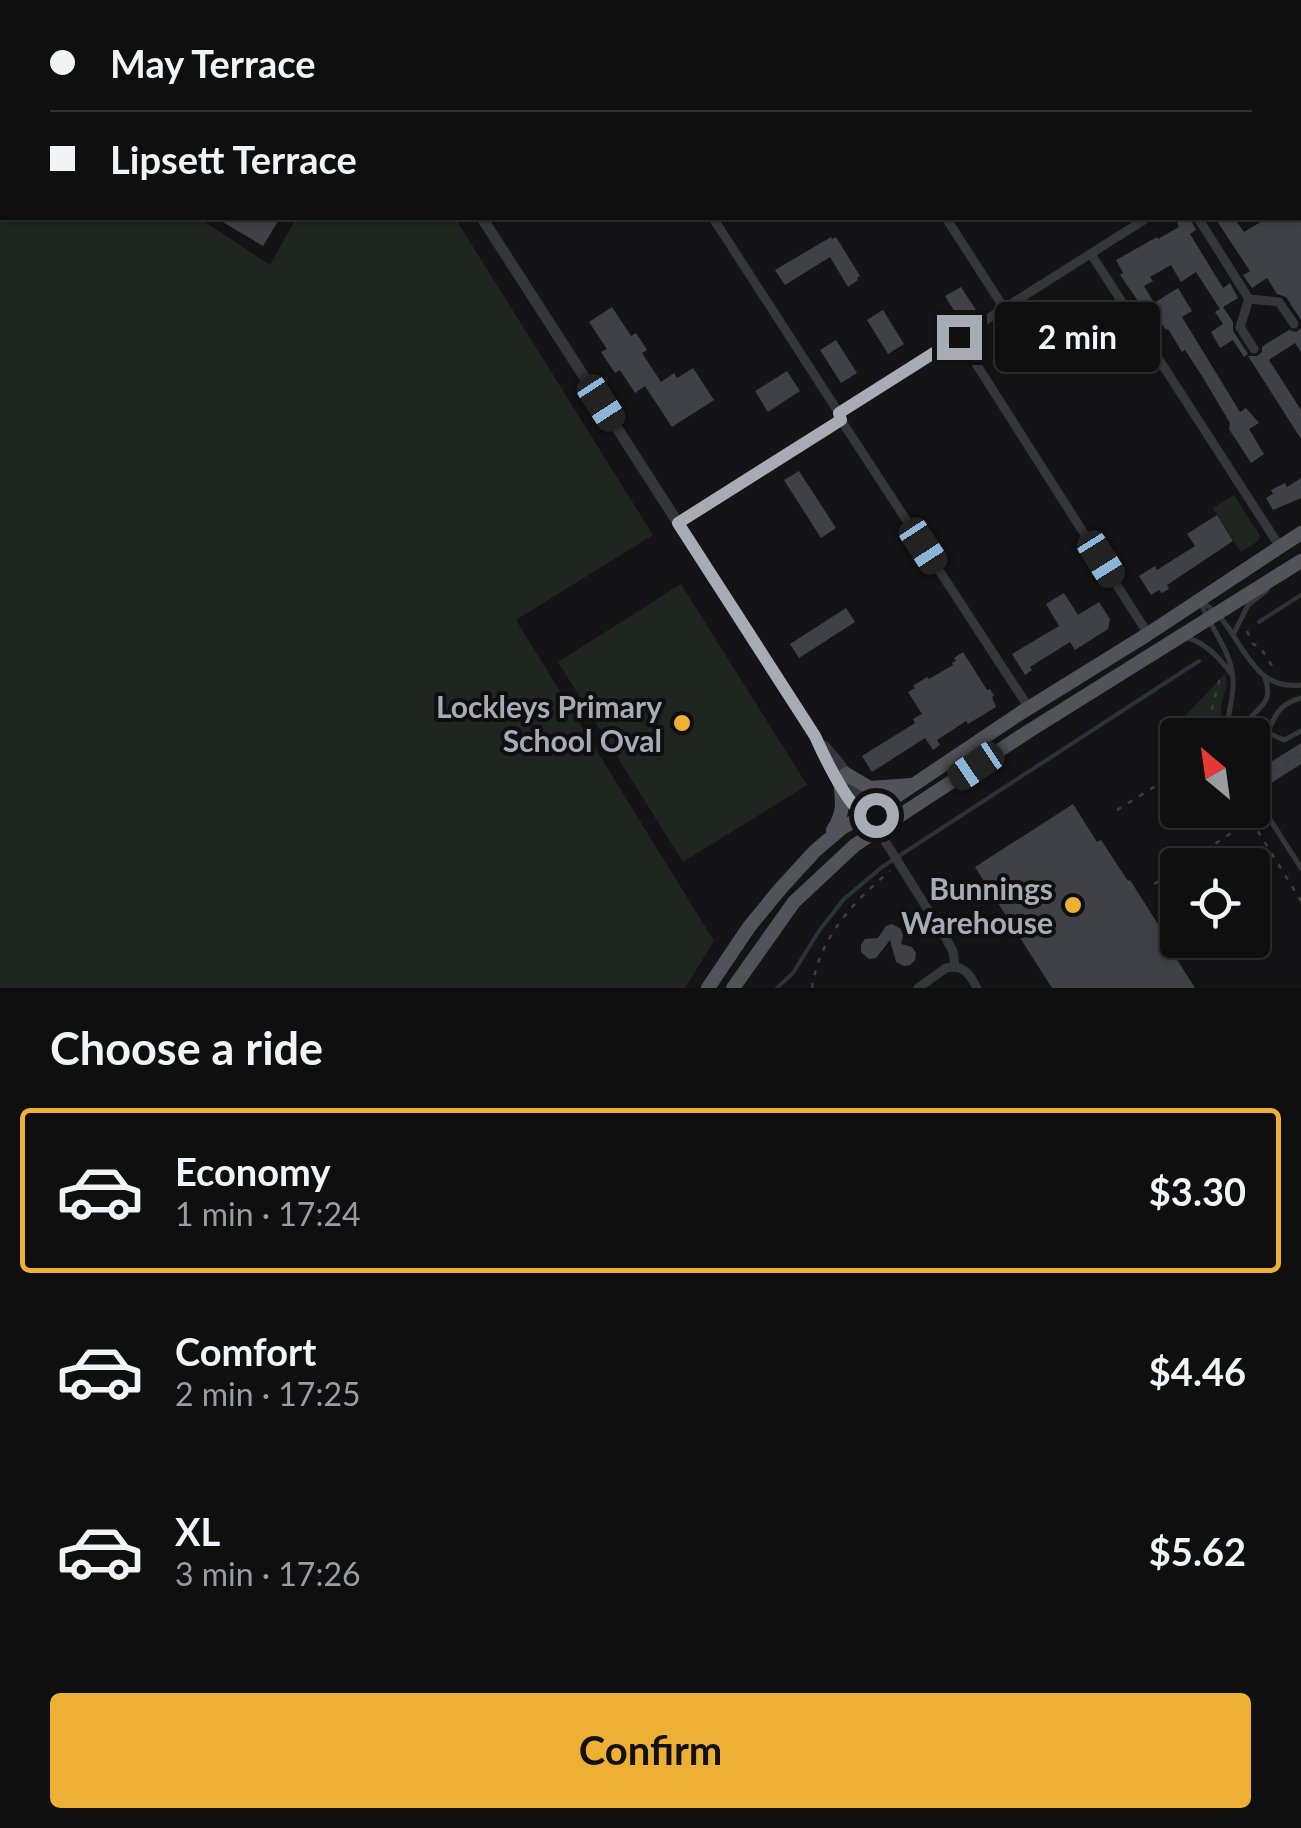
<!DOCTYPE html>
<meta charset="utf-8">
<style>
body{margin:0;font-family:Lato,sans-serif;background:#1d1d1e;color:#f1f3f6;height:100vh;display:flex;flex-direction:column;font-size:38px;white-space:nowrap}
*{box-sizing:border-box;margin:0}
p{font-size:32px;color:#9b9c9f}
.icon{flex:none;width:55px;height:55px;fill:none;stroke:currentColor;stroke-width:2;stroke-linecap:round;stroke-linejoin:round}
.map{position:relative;height:988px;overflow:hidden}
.panel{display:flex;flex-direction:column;background:#0f0f10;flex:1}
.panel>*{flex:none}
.banner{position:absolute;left:0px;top:0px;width:1302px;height:220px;box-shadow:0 2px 8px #0004,0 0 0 2px #2f2f30;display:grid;align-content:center;height:220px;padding:0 50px;background:#0f0f10}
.needle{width:65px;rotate:331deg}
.buttons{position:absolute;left:1160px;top:718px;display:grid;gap:20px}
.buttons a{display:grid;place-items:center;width:110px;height:110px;border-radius:10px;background:#0f0f10;box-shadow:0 2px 8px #0004,0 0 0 2px #2f2f30;font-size:50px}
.end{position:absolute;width:45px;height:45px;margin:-22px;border:12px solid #a6abb6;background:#111;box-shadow:0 0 0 5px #111}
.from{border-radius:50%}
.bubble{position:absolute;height:70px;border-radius:10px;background:#0f0f10;box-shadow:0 2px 8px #0004,0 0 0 2px #2f2f30;font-size:32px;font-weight:700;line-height:70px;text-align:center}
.car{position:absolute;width:30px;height:60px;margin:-30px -15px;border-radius:12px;box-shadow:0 0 8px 2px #0007;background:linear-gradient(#222 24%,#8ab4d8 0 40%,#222 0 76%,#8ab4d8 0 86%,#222 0)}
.banner b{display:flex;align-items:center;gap:35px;height:95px;font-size:38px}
.banner b+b{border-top:2px solid #2f2f30}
.banner i{width:25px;height:25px;background:#f1f3f6}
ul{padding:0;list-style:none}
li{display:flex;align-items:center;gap:30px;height:165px;margin:0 20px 15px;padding:0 30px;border:5px solid transparent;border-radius:10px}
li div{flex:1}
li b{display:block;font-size:38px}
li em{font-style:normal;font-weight:700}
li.current{border-color:#eeaf35}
li>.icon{width:90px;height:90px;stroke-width:1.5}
h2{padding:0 50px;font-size:45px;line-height:120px}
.primary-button{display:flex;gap:20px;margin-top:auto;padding:20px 50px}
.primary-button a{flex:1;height:115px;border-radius:10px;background:#eeaf35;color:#111;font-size:40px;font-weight:700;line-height:115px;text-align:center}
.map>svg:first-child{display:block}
.green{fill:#1f2620}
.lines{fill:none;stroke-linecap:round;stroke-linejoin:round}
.stream{stroke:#2b333a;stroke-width:4}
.building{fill:#404146}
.path{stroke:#3c3d42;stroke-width:2.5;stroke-dasharray:5 8;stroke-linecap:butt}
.service{stroke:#35363b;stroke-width:5}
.minor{stroke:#35363b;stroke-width:9}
.tertiary{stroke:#35363b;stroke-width:11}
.primary{stroke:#52535a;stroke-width:14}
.route{stroke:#a6abb6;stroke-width:12}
.poi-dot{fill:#eeaf35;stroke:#0f0f11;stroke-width:4}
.labels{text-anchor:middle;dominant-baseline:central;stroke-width:8;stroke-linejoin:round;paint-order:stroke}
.poi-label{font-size:30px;font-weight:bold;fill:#a6abb6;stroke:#0f0f11;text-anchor:end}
</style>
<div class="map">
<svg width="1301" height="988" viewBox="0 0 1301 988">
<rect width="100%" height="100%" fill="#141416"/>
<g class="green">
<polygon points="0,0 321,0 322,2 2,2 2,218 199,218 270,265 295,220 299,218 455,218 653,535 516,620 714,941 685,988 0,988"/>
<polygon points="1234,495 1260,536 1258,541 1241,552 1213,508"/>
<polygon points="681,584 807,785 683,862 558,662"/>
<polygon points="1225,674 1227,684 1221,707 1223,735 1195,735 1184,717"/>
</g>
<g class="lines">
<g class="stream">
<polyline points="1259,622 1301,595"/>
<polyline points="777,988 793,973 819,931 844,899 882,867 1199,661"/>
</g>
</g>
<g class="building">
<polygon points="216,218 280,218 263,246"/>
<polygon points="1186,218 1190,218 1196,230 1190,234 1223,288 1230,283 1238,298 1223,307 1233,322 1233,331 1248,354 1244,357 1233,340 1220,348 1216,341 1211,332 1223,324 1215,312 1220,309 1196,272 1181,282 1171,265 1150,277 1153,281 1144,286 1153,301 1143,308 1120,275 1123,273 1116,260 1157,237 1158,239 1179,227 1177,223"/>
<polygon points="1215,218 1234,218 1244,232 1267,218 1301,218 1301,320 1286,297 1277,294 1267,278 1252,288 1243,275 1250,271"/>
<polygon points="831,237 832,239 836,237 860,276 857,278 858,280 848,287 830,257 785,285 775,270"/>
<polygon points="961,287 976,310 960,320 945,296"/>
<polygon points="1178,288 1192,311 1182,317 1240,412 1246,408 1259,423 1249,429 1264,454 1251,463 1229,429 1230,423 1202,376 1185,350 1182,352 1168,329 1166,330 1149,306"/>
<polygon points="612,307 631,336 636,333 647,350 642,353 661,382 674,373 677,378 693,368 714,400 672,427 645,386 635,393 620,370 615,373 601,352 607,349 589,322"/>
<polygon points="883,310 904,344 888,354 867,320"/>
<polygon points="1301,328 1301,352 1295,343 1269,360 1301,410 1301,439 1248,356 1257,356 1262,352 1262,347 1269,342 1289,330 1296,332"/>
<polygon points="836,340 857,373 841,383 820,350"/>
<polygon points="787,371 800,391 768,412 755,391"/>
<polygon points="799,471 836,528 821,538 784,480"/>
<polygon points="1301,478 1301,498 1273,510 1266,498 1273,494 1271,490 1285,483 1287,487"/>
<polygon points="1217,515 1233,541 1167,585 1169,589 1162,593 1159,590 1151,595 1139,576 1155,566 1157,570 1195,546 1187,534"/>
<polygon points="1064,593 1078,615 1099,602 1110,619 1108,629 1075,650 1070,642 1030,667 1032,670 1025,675 1012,654 1059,626 1046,604"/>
<polygon points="846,608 855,622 799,658 790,644"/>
<polygon points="963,652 987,690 990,689 994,696 992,697 996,707 968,724 966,721 937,740 940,745 933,750 925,738 872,772 862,756 915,723 913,719 922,714 908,692 915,688 913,686 927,677 929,679 953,665 952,663 956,661 954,658"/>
<polygon points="1301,743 1301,764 1268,785 1258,770"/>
<polygon points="1073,804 1097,842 1101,840 1128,881 1130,880 1163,932 1167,929 1183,954 1176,958 1195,988 1052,988 975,867"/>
<polygon points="892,924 901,929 903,936 901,944 912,947 916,953 915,960 910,965 904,966 896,962 890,940 876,958 869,959 861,952 861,945 865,939 878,938 886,926"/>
</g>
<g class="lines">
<g class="path">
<polyline points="1247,631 1253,644 1260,647 1276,672"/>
<polyline points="1205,735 1221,674"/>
<polyline points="1252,785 1301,754"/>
<polyline points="1117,810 1178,772"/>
<polyline points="1251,820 1301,901"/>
<polyline points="1183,865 1251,820 1245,810"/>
<polyline points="1154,884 1178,869"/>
<path d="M 812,988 C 819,938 853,902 890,871"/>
</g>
<g class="service">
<polyline points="813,2 817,0"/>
<path d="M 1202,602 C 1209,607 1215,611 1221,618 C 1244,646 1256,691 1301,685"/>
<path d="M 1201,603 C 1210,628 1231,650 1233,678 C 1235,696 1226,716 1227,735"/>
<polyline points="1233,635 1248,605 1267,590"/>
<path d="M 1188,638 C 1207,644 1221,659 1232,675"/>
<polyline points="1268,733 1284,740 1301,731"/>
<path d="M 1240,735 C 1247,709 1277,709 1265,678"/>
<path d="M 1252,746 C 1280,731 1264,709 1301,698"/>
<polyline points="1252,797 1262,807 1301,868"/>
</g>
<g class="minor">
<polyline points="574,0 576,2"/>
<polyline points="806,0 808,2"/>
<polyline points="1037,0 1039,2"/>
<polyline points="1242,0 1244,2"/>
<polyline points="1300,92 1301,93"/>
<polyline points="1300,119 1301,119"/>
<polyline points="713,218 839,413 841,420 1029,708"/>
<polyline points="946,218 1004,308"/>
<polyline points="1198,218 1249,299 1240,327 1254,349"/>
<polyline points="1091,254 1280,547"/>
<polyline points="1249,299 1279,302 1294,324"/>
<polyline points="959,337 1148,634"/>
<polyline points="839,413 1147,218"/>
<polyline points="678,523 841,420"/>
<polyline points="878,830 945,937 953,951 955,967"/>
<path d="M 955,967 C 968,969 971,978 977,988"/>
<polyline points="918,988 946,968 955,967"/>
</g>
<g class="tertiary">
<polyline points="342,0 343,2"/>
<path d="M 482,218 L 815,736 C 826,760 843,799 864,814"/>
<path d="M 824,746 C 839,763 863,790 864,814"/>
</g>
<g class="primary">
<polyline points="846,774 870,788 911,785"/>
<path d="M 833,830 C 844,814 843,801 840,782"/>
<polyline points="708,988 749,927 781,888 815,851 842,828 891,800 1019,714 1148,634 1301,533"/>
<polyline points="733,988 794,902 855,845 1029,731 1301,561"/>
</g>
</g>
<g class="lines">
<path class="route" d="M 876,815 C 869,815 867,816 861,812 C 846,802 823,754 815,736 L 678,523 L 841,420 L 839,413 L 959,337"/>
</g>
<g class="poi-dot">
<circle cx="682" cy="723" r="10"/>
<circle cx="1073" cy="905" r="10"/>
</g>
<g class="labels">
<g class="poi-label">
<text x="662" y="706">Lockleys Primary<tspan x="662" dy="34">School Oval</tspan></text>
<text x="1053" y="888">Bunnings<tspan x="1053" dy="34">Warehouse</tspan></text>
</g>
</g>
</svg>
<div class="buttons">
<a><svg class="needle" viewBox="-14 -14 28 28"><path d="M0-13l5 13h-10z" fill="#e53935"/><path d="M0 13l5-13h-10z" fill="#9b9c9f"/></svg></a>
<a><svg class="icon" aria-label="locate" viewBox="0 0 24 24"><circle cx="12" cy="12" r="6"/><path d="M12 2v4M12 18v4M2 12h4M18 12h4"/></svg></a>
</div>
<i class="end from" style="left:876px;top:815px"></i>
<i class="end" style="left:959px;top:337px"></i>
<div class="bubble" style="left:995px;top:302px;width:165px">2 min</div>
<i class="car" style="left:601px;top:403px;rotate:147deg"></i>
<i class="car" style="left:923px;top:546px;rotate:147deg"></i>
<i class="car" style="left:1101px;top:559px;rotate:148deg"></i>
<i class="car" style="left:976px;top:766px;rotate:236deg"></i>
<div class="banner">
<b><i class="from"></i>May Terrace</b>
<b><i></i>Lipsett Terrace</b>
</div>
</div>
<section class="panel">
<h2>Choose a ride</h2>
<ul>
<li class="current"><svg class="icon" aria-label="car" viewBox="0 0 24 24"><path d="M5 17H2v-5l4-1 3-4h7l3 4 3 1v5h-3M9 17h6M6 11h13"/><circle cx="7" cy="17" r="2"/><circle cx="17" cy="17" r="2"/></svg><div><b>Economy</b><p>1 min · 17:24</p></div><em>$3.30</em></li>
<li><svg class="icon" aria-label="car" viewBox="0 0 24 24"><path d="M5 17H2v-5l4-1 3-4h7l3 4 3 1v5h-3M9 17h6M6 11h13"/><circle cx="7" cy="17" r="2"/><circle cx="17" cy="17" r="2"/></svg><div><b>Comfort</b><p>2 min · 17:25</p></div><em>$4.46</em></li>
<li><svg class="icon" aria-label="car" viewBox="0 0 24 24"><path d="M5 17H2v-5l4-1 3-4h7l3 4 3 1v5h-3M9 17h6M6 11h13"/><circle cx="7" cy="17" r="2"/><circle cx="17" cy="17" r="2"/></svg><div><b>XL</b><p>3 min · 17:26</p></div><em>$5.62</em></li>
</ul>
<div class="primary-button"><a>Confirm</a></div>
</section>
